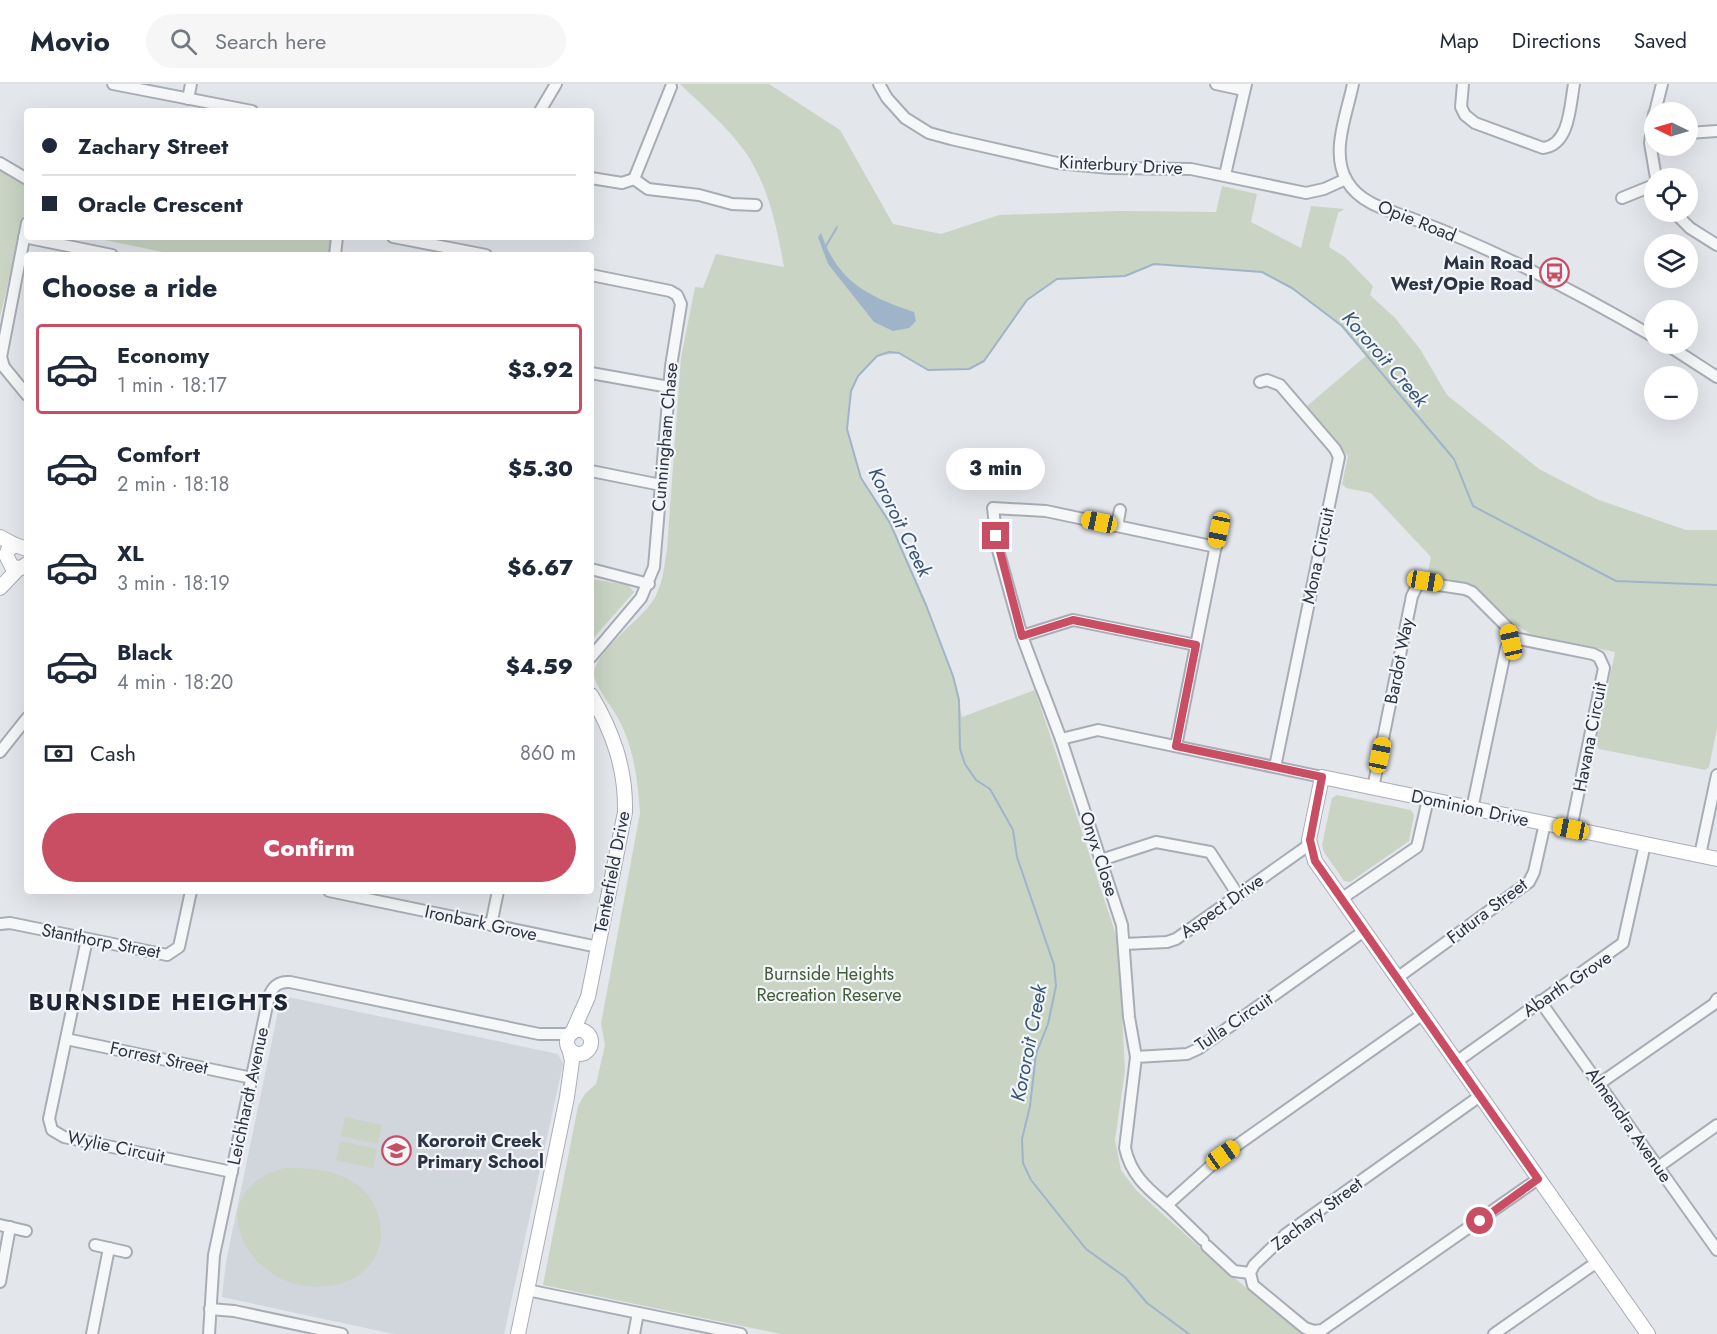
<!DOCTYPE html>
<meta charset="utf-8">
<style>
body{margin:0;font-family:Jost,sans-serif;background:#f6f6f7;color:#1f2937;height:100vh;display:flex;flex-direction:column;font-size:22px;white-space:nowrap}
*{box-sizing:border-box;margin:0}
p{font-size:20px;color:#747a83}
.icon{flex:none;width:33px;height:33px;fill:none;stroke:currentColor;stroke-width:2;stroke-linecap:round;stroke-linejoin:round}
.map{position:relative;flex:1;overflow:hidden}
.panel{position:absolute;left:24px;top:168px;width:570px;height:642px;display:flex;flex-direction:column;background:#fff;border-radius:6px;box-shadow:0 6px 24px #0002}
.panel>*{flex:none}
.top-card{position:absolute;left:24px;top:24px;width:570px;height:132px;border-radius:6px;box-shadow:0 6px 24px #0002;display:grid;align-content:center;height:132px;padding:0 18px;background:#fff}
.needle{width:39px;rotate:275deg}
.controls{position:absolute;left:1644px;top:18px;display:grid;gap:12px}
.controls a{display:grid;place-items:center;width:54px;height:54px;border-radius:50%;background:#fff;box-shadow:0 6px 24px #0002;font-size:30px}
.end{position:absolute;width:27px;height:27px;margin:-14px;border:8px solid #c94e63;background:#fff;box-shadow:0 0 0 3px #fff}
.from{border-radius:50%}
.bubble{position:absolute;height:42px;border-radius:21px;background:#fff;box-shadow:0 6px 24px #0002;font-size:20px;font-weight:800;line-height:42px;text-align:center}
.car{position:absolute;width:18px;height:36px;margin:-18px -9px;border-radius:8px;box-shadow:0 0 4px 2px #0007;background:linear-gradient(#f5c518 24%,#345 0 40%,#f5c518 0 76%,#345 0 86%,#f5c518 0)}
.top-card b{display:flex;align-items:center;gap:21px;height:57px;font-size:22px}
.top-card b+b{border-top:2px solid #e0e1e3}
.top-card i{width:15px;height:15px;background:#1f2937}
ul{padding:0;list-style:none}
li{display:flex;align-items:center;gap:18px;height:90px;margin:0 12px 9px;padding:0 6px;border:3px solid transparent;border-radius:6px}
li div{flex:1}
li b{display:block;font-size:22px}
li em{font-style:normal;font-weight:800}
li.current{border-color:#c94e63}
li>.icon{width:54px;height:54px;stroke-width:1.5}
h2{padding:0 18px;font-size:27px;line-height:72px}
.pay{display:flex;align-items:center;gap:15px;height:66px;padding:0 18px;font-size:22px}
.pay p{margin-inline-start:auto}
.primary-button{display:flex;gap:12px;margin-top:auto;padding:12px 18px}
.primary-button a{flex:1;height:69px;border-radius:36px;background:#c94e63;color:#fff;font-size:24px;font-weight:800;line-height:69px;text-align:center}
header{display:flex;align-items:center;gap:36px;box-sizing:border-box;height:84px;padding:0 30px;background:#fff;border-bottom:2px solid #e0e1e3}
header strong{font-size:28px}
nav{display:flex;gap:33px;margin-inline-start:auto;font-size:21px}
.search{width:420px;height:54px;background:#f6f6f7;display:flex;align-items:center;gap:15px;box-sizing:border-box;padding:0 21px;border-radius:33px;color:#747a83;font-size:22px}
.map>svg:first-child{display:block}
.built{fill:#d1d5dc}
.green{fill:#c9d4c4}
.water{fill:#a0b4c9}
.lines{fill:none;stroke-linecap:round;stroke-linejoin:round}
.stream{stroke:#a0b4c9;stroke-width:2}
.street-casing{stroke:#a8adb5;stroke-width:14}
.secondary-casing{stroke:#a8adb5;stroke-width:16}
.street{stroke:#f6f7f9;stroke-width:10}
.secondary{stroke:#fff;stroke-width:14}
.route{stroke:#c94e63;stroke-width:8}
.labels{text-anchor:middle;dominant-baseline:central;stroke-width:4.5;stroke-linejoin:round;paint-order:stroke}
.street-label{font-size:18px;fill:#2b3442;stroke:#f3f5f8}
.poi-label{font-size:18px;font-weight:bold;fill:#2b3442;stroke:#f3f5f8;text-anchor:end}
.park-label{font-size:18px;fill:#415d39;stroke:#f3f5f8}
.water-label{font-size:20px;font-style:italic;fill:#375475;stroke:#f3f5f8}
.district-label{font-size:24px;font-weight:bold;letter-spacing:1.5px;fill:#1d2533;stroke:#f3f5f8}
</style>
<header>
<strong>Movio</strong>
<div class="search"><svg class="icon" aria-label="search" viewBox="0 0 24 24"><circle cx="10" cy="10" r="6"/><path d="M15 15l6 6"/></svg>Search here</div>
<nav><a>Map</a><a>Directions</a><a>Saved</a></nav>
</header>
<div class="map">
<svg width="1717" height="1250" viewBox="0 0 1717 1250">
<rect width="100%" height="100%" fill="#e3e6eb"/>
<polygon class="built" points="288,913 558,970 563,980 504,1250 394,1250 222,1213 226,1178 280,918"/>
<g class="green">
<path d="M 680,0 L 769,0 L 840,46 L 893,140 L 941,150 L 999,131 L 1119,127 L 1216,128 L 1222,102 L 1257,110 L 1251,138 L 1301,164 L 1311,122 L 1345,125 L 1338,129 L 1329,163 L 1345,173 L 1373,202 L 1370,211 L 1395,234 L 1420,265 L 1447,311 L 1539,385 L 1599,416 L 1686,446 L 1717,446 L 1717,645 L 1709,683 L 1705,686 L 1599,665 L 1596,660 L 1615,568 L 1531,550 L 1515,540 L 1471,500 L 1431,492 L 1428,488 L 1431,473 L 1371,409 L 1346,404 L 1342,400 L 1348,372 L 1307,322 L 1367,271 L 1342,242 L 1302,211 L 1262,188 L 1154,180 L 1125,192 L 1057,195 L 1027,216 L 984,277 L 969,285 L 928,286 L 899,269 L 877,272 L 858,292 L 851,307 L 847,345 L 861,394 L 890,439 L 926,521 L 953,592 L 962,633 L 1035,606 L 1118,857 L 1125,986 L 1115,1056 L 1121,1086 L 1137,1107 L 1225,1186 L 1302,1250 L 781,1250 L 543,1201 L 578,1022 L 585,1010 L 596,1000 L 605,961 L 601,940 L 640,729 C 638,697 634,665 619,636 C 614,625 592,599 594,588 C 599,564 638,538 652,518 C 663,503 664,482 667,465 L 681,274 L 695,203 L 703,204 L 716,170 L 784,183 C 777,143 768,100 744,66 C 726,42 702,21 680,0 Z"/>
<path d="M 0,84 C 19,95 27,94 27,118 L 0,233 Z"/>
<polygon points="90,153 331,153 331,171 177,171"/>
<polygon points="591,495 628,501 634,508 591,557"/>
<polygon points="1337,711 1411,726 1414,731 1409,757 1350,798 1344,797 1324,768 1322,761 1332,714"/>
<polygon points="345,1033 382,1041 378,1060 341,1052"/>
<polygon points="340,1057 377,1065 373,1084 336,1076"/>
<path d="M 285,1084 C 306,1084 329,1085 348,1095 C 393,1119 393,1184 342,1199 C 255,1225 189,1108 285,1084 Z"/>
</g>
<path class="water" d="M 821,149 C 838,198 867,212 914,228 L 916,237 L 909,244 L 893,247 L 874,238 L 828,180 L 818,153 Z"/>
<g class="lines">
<g class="stream">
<polyline points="826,162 837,143"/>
<polyline points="1189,1250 1147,1219 1125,1193 1086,1165 1031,1096 1023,1079 1022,1055 1030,1022 1036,970 1048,940 1056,902 1054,881 1017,773 1013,746 990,705 976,696 965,680 960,665 959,616 953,592 926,521 890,439 861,394 847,345 851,307 858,292 877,272 889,268 899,269 928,286 969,285 984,277 1027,216 1057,195 1125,192 1154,180 1262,188 1292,204 1342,242 1454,375 1473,422 1616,497 1717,501"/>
</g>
<defs>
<g id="street">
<polyline points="113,0 252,27"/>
<polyline points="879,0 887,14 905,34 929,49 951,55 1057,79 1110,84 1191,85 1306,109 1324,105 1346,95"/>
<polyline points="1216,0 1244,6"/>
<path d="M 1353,0 C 1347,30 1330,69 1347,97 C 1360,120 1390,127 1413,135 C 1497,166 1577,208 1654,253"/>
<path d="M 1463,0 L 1461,23 L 1465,31 L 1475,39 L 1543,64 C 1570,61 1570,21 1574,0"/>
<polyline points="188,15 191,0"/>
<polyline points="540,27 556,0"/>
<polyline points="1655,28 1662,0"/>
<polyline points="1654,30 1650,59 1656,94"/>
<polyline points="1688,49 1717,47"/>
<polyline points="0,79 27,95"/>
<polyline points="1225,91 1246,0"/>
<polyline points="591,94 622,99 634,95"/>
<polyline points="634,95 648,105 699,111 732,120 756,121"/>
<polyline points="634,95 671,3"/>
<polyline points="1622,114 1654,101"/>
<polyline points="1674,128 1690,144 1717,161"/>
<polyline points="27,139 1,273 4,283 27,311"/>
<polyline points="24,153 112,171"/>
<polyline points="393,153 486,171"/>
<polyline points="335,171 337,153"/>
<polyline points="591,191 670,207 677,211 681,220 671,282 654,483 641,514 591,573"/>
<polyline points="1666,260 1717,293"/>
<polyline points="591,289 669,303"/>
<polyline points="1260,298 1267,296 1280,301 1335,365 1339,373 1275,683"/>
<polyline points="591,387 661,401"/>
<polyline points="1117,442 1120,426"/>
<polyline points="591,485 649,500"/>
<polyline points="1022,552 1041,603"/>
<polyline points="1196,561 1073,536 1022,552 998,466 993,424 1046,427 1216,463"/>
<polyline points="1042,605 1061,655 1122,841 1129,933 1136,973"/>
<polyline points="1061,655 1098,646 1322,693"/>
<polyline points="1176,662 1219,446"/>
<polyline points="0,668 27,634"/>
<polyline points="1373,704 1412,512 1419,498 1465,505 1472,508 1508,544 1511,558"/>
<polyline points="1472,725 1506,564 1511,558 1519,555 1593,570 1599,573 1604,584 1571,745"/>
<polyline points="1700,771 1717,691"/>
<polyline points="1101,776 1156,758 1210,768 1238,811"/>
<polyline points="329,807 598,863"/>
<polyline points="1341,815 1417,763 1428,715"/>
<polyline points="0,840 10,839 167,871 179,863 191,807"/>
<polyline points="491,841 498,807"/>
<path d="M 1364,847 L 1198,965 L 1187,970 L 1136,973 L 1125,1064 C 1131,1091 1147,1104 1167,1121 L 1223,1071 L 1423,930"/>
<polyline points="87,855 49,1035 52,1046 64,1053 232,1088"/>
<polyline points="1124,860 1167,858 1176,855 1306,763 1309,756"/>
<polyline points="1397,894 1529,798 1534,788 1545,739"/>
<polyline points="1540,917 1717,1166"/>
<polyline points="66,955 252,994"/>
<polyline points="1456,978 1623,859 1645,760"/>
<polyline points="1599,1000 1714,920 1717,915"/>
<polyline points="1480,1012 1286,1150 1254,1181 1250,1189 1253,1201 1305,1244 1314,1247 1322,1246 1538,1095"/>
<polyline points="1658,1083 1717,1041"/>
<polyline points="1167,1121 1203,1156"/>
<polyline points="0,1141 26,1147"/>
<polyline points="95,1161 126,1168"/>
<polyline points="1207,1162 1234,1187 1250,1189"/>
<polyline points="0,1198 10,1143"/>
<polyline points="527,1206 741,1250"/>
<polyline points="210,1225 234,1227 342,1250"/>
<polyline points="92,1250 109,1164"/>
<path d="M 209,1250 L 214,1171 L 269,912 C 273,902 279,897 290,898 L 539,950 L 571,950"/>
<polyline points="634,1250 638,1229"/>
<polyline points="1494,1250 1597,1178"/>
</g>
<g id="secondary">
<polyline points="0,453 15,461"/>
<polyline points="27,465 15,461 8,466 6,471 12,483 21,484 27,480"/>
<polyline points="0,504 19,484"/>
<circle cx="579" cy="958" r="12"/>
<path d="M 572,949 L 588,913 L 625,728 C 626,685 613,648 591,611"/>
<polyline points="518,1250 567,1013 572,977 569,964"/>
<polyline points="1648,1250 1315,777 1309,756 1322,693 1717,775"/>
</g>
</defs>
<use href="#street" class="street-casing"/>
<use href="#secondary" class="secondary-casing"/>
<use href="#street" class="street"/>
<use href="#secondary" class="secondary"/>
</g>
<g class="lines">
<polyline class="route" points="996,452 1022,552 1073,536 1196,561 1176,662 1322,693 1310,756 1315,777 1538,1095 1480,1137"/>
</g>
<defs>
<symbol id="bus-ring" viewBox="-11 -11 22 22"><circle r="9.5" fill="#f3f5f8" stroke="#c94e63" stroke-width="1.5"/><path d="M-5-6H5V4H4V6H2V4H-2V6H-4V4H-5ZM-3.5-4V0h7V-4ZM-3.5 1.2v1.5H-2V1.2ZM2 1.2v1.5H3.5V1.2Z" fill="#c94e63"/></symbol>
<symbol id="school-ring" viewBox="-11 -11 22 22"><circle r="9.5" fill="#f3f5f8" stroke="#c94e63" stroke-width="1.5"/><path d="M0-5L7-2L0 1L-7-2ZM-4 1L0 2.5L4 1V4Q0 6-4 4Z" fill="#c94e63"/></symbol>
</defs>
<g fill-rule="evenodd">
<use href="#bus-ring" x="1538" y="172" width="33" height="33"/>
<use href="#school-ring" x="380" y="1050" width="33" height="33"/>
</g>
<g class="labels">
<g class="street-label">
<text transform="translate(1121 81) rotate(3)">Kinterbury Drive</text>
<text transform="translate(1417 137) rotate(22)">Opie Road</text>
<text transform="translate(665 353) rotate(-85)">Cunningham Chase</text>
<text transform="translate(1318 472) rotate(-78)">Mona Circuit</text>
<text transform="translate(1399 577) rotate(-79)">Bardot Way</text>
<text transform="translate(1590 653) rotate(-79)">Havana Circuit</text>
<text transform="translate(1470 724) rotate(12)">Dominion Drive</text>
<text transform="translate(1099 770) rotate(72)">Onyx Close</text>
<text transform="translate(612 788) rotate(-79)">Tenterfield Drive</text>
<text transform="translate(1222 822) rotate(-35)">Aspect Drive</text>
<text transform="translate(1487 827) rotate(-37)">Futura Street</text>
<text transform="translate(481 839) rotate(12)">Ironbark Grove</text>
<text transform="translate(101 857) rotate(11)">Stanthorp Street</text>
<text transform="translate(1567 900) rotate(-34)">Abarth Grove</text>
<text transform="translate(1234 938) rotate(-34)">Tulla Circuit</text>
<text transform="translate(159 974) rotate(12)">Forrest Street</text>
<text transform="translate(248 1012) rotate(-78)">Leichhardt Avenue</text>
<text transform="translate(1629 1041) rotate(55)">Almendra Avenue</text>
<text transform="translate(116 1063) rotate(12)">Wylie Circuit</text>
<text transform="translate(1317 1130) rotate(-37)">Zachary Street</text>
</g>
<g class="poi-label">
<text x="1533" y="179">Main Road<tspan x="1533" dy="21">West/Opie Road</tspan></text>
<text x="417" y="1057" text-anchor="start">Kororoit Creek<tspan x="417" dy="21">Primary School</tspan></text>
</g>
<g class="park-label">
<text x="829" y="890">Burnside Heights<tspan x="829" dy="21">Recreation Reserve</tspan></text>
</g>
<g class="water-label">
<text transform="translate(1385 275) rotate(49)">Kororoit Creek</text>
<text transform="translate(900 438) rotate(64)">Kororoit Creek</text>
<text transform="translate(1029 959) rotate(-79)">Kororoit Creek</text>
</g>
<g class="district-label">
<text x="159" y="917">BURNSIDE HEIGHTS</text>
</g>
</g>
</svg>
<div class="controls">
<a><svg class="needle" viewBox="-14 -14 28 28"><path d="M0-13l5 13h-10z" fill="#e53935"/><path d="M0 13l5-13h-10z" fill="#747a83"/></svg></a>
<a><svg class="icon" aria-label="locate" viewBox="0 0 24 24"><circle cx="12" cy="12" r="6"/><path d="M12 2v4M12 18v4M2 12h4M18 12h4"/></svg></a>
<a><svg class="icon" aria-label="layers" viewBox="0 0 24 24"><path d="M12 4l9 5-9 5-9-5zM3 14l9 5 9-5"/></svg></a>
<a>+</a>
<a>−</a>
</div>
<i class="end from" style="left:1480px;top:1137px"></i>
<i class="end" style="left:996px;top:452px"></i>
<div class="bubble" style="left:946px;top:364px;width:99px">3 min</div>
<i class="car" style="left:1099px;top:438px;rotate:282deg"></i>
<i class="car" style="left:1219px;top:446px;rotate:192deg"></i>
<i class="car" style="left:1425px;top:497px;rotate:100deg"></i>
<i class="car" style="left:1511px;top:558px;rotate:347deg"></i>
<i class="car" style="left:1380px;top:671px;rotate:12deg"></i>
<i class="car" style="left:1571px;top:745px;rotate:281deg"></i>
<i class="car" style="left:1223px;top:1071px;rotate:55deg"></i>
<div class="top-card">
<b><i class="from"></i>Zachary Street</b>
<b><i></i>Oracle Crescent</b>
</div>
<section class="panel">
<h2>Choose a ride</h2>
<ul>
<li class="current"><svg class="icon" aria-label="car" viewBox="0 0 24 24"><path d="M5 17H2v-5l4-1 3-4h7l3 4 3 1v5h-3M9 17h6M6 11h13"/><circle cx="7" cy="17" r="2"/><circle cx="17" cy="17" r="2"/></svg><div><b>Economy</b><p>1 min · 18:17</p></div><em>$3.92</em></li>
<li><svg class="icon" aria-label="car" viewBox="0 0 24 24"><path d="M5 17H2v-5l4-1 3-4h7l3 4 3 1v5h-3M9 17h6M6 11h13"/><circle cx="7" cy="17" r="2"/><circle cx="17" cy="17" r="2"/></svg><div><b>Comfort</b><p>2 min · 18:18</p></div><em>$5.30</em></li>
<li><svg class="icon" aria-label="car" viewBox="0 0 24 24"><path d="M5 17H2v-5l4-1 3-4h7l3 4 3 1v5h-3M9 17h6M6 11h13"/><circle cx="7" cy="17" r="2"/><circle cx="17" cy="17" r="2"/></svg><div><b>XL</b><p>3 min · 18:19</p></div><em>$6.67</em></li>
<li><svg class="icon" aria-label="car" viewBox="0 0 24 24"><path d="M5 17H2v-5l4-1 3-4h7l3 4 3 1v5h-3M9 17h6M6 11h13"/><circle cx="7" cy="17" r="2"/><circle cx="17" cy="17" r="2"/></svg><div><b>Black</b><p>4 min · 18:20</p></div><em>$4.59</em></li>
</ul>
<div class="pay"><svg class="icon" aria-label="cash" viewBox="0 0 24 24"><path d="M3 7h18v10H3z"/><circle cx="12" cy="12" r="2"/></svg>Cash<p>860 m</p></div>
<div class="primary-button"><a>Confirm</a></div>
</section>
</div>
